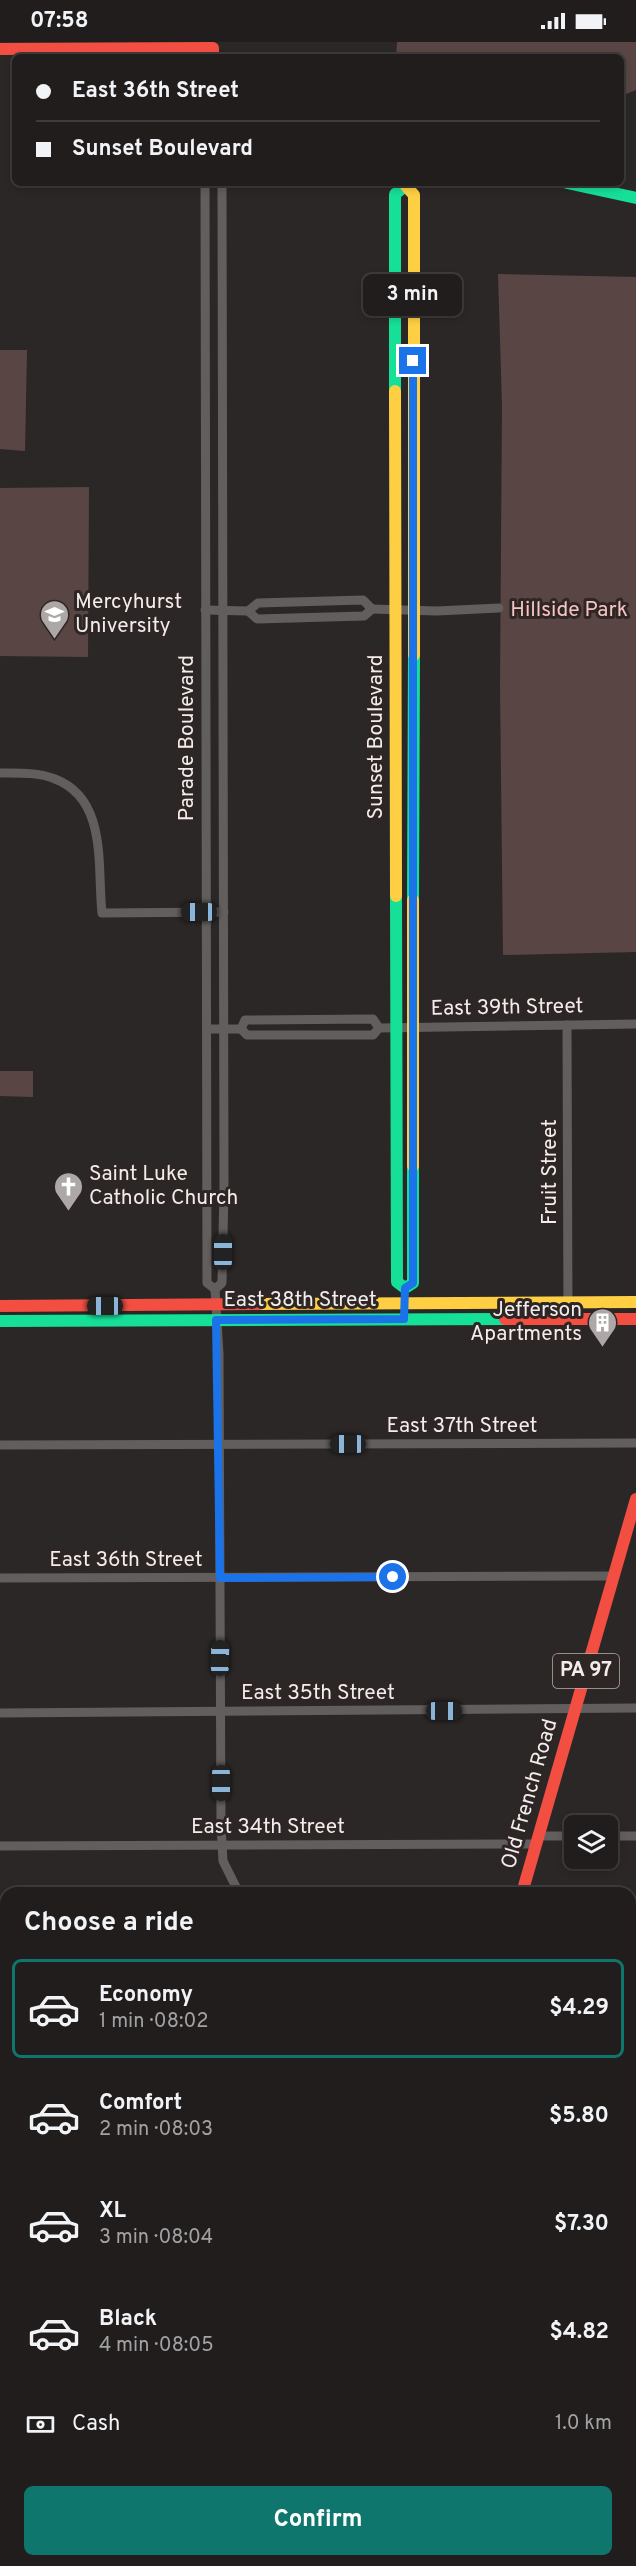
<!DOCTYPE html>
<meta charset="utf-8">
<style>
body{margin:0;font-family:Overpass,sans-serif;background:#292626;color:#f1f3f6;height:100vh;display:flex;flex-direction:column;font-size:22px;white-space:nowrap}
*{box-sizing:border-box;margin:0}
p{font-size:20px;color:#a2a2a4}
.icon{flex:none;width:33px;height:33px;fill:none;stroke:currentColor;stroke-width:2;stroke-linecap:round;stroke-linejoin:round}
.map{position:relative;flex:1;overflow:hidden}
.side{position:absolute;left:0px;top:1845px;width:636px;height:680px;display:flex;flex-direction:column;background:#211d1d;border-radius:18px 18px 0 0;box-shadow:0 3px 9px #0003,0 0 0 2px #3e3b3b}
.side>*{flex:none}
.hud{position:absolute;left:12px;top:12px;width:612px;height:132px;border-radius:9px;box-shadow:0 3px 9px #0003,0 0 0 2px #3e3b3b;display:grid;align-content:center;height:132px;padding:0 24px;background:#211d1d}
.fabs{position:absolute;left:564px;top:1773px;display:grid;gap:12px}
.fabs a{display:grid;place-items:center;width:54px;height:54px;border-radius:9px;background:#211d1d;box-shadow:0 3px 9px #0003,0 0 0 2px #3e3b3b;font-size:30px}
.end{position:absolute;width:27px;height:27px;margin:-14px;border:8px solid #1a73e8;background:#fff;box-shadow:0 0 0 3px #fff}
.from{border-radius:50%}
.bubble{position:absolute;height:42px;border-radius:9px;background:#211d1d;box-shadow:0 3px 9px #0003,0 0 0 2px #3e3b3b;font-size:20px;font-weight:700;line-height:42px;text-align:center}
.car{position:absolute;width:18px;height:36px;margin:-18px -9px;border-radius:8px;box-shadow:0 0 4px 2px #0007;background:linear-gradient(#222 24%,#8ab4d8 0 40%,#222 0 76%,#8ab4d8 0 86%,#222 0)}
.hud b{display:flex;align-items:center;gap:21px;height:57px;font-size:22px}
.hud b+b{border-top:2px solid #3e3b3b}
.hud i{width:15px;height:15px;background:#f1f3f6}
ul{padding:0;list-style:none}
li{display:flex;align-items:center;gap:18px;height:99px;margin:0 12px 9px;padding:0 12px;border:3px solid transparent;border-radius:9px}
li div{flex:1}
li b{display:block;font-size:22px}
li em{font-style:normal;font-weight:700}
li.active{border-color:#0f766e}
li>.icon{width:54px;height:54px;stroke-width:1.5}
h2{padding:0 24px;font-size:27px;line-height:72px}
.pay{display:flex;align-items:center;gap:15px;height:66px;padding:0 24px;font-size:22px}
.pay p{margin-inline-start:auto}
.button{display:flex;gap:12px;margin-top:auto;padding:12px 24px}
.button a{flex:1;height:69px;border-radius:9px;background:#0f766e;color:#fff;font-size:24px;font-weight:700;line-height:69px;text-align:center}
.status{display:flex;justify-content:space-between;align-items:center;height:42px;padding:0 30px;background:#211d1d;direction:ltr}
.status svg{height:16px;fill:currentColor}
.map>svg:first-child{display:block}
.green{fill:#594644}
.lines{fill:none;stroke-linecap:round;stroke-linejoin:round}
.street{stroke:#635e5e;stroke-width:9}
.fast{stroke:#16e098;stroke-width:12}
.slow{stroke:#ffcf43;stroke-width:12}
.jam{stroke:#f24e42;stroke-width:12}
.route{stroke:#1a73e8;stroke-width:8}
.labels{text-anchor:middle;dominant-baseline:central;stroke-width:6;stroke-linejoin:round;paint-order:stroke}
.shield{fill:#2e2625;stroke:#b7b1b0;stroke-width:1.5}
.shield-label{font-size:20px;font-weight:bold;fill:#f2ecec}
.poi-label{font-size:21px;fill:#f2ecec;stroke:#2e2625;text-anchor:start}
.park-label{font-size:21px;fill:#f8c4c1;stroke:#2e2625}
.street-label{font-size:21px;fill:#f2ecec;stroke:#2e2625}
</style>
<div class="status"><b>07:58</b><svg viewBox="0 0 49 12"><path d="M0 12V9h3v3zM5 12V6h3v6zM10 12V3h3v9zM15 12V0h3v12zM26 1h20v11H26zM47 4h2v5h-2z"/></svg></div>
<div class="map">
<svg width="636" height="2524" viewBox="0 0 636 2524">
<rect width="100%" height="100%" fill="#2c2727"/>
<g class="green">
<polygon points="397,0 636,0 636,48 621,54 621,15 396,15"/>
<polygon points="498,232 636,235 636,910 503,913 500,644 502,364"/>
<polygon points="0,308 27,308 25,409 0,407"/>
<polygon points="89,445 88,615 0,614 0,446"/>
<polygon points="0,1029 33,1029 33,1055 0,1054"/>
</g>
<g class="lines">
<g class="street">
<polyline points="205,141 207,1241 215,1247"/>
<polygon points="363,558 372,567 364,574 257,577 248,569 258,561"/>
<polyline points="372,567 437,569 499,566"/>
<polyline points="205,568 248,569"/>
<path d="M 0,731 C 17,731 38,730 55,737 C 108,757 97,825 102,871 L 224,870"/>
<polyline points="567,983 568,1277"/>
<polyline points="379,986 373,977 245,978 241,987 247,993 373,993 379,986 636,982"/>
<polyline points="207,987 241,987"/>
<polyline points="215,1247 222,1241 224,1148 222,141"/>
<polyline points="215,1247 219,1312 221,1783 223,1819 239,1851"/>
<polyline points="0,1403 636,1401"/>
<polyline points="0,1536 613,1534"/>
<polyline points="0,1671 636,1666"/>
<polyline points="538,1794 574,1794"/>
<polyline points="608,1794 636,1794"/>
<polyline points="0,1804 536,1802"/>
<polyline points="630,1904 636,1904"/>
<polyline points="0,1964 6,1964"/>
<polyline points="630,2037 636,2037"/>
<polyline points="630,2190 636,2190"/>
<polyline points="630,2360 636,2360"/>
<polyline points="0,2456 6,2438"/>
<polyline points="324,2519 636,2519"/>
<polyline points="116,2524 119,2518"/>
</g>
<g class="fast">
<polyline points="567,141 636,156"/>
<polyline points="395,349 395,152 406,144"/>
<polyline points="396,854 397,1240 405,1246 413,1241 413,1124"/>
<polyline points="413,858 414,613"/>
<polyline points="0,1279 505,1277"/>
<polyline points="28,2518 31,2524"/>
</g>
<g class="slow">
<polyline points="406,144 414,153 414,613"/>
<polyline points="395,349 396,854"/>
<polyline points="413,1124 413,858"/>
<polyline points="259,1262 636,1260"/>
<polyline points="0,2468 6,2479"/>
</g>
<g class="jam">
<polyline points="0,7 213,6 213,15"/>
<polyline points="0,1264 259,1262"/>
<polyline points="505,1277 636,1277"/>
<polyline points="522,1851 636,1457"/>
<polyline points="321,2524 324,2518"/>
</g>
</g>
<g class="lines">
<polyline class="route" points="393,1535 220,1536 216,1278 404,1277 405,1246 413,1241 413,319"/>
</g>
<defs>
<symbol id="university-pin" viewBox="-11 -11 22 30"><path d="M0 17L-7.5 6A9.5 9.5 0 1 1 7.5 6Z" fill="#ada7a7" stroke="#2e2625"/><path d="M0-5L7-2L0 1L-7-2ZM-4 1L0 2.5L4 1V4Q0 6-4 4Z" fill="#fff"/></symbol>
<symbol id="church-pin" viewBox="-11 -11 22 30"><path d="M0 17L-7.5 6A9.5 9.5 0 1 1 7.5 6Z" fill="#ada7a7" stroke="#2e2625"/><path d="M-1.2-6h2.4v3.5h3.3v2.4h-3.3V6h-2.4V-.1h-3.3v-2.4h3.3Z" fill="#fff"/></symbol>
<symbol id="building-pin" viewBox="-11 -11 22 30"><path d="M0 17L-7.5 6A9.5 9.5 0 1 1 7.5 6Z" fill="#ada7a7" stroke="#2e2625"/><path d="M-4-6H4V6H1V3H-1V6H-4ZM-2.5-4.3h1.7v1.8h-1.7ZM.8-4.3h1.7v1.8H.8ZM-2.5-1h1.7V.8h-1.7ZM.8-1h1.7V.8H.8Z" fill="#fff"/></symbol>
</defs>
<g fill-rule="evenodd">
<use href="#university-pin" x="38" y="556" width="33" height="45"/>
<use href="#church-pin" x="52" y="1128" width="33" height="45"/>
<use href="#building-pin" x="586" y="1264" width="33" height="45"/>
</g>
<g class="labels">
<rect class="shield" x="553" y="1612" width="66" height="34" rx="4.5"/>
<g class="shield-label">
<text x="586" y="1629">PA 97</text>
</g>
<g class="poi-label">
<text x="75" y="560">Mercyhurst<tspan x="75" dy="24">University</tspan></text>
<text x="89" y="1132">Saint Luke<tspan x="89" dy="24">Catholic Church</tspan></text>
<text x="582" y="1268" text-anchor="end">Jefferson<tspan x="582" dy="24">Apartments</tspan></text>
</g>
<g class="park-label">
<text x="569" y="568">Hillside Park</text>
</g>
<g class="street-label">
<text transform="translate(376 695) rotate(-90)">Sunset Boulevard</text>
<text transform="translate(187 696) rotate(-90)">Parade Boulevard</text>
<text transform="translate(507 966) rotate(-1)">East 39th Street</text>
<text transform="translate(550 1130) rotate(-90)">Fruit Street</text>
<text x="300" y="1258">East 38th Street</text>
<text x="462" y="1384">East 37th Street</text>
<text x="126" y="1518">East 36th Street</text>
<text x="318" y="1651">East 35th Street</text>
<text transform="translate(530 1752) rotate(-74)">Old French Road</text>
<text x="268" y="1785">East 34th Street</text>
</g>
</g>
</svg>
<div class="fabs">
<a><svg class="icon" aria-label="layers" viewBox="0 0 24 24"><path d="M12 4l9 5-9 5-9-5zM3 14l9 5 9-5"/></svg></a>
</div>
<i class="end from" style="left:393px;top:1535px"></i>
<i class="end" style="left:413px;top:319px"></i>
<div class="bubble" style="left:363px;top:232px;width:99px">3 min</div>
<i class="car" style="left:199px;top:870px;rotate:270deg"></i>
<i class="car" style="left:223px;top:1210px;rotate:0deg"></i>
<i class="car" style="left:105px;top:1264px;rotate:270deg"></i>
<i class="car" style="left:348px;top:1402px;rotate:270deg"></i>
<i class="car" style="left:220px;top:1616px;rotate:1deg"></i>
<i class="car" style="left:444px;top:1669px;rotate:90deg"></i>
<i class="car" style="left:221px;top:1741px;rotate:180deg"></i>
<div class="hud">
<b><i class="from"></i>East 36th Street</b>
<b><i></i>Sunset Boulevard</b>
</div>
<section class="side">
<h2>Choose a ride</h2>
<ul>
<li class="active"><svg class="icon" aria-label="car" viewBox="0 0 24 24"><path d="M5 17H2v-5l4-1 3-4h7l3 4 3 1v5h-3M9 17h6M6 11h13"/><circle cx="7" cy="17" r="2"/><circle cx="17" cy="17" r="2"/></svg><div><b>Economy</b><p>1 min · 08:02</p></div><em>$4.29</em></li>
<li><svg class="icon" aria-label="car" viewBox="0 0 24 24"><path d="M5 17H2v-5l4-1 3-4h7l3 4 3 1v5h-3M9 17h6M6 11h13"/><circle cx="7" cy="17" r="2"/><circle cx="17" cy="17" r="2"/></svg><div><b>Comfort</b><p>2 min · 08:03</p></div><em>$5.80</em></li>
<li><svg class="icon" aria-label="car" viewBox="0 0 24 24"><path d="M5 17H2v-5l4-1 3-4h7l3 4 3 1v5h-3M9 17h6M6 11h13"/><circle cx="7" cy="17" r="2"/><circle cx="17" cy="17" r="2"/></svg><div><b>XL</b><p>3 min · 08:04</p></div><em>$7.30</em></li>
<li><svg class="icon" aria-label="car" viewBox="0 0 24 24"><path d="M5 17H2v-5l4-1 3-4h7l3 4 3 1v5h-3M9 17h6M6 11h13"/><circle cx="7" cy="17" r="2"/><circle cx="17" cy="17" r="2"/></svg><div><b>Black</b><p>4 min · 08:05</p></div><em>$4.82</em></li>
</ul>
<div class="pay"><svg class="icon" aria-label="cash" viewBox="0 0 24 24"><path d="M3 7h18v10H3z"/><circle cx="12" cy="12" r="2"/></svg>Cash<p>1.0 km</p></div>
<div class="button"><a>Confirm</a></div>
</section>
</div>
